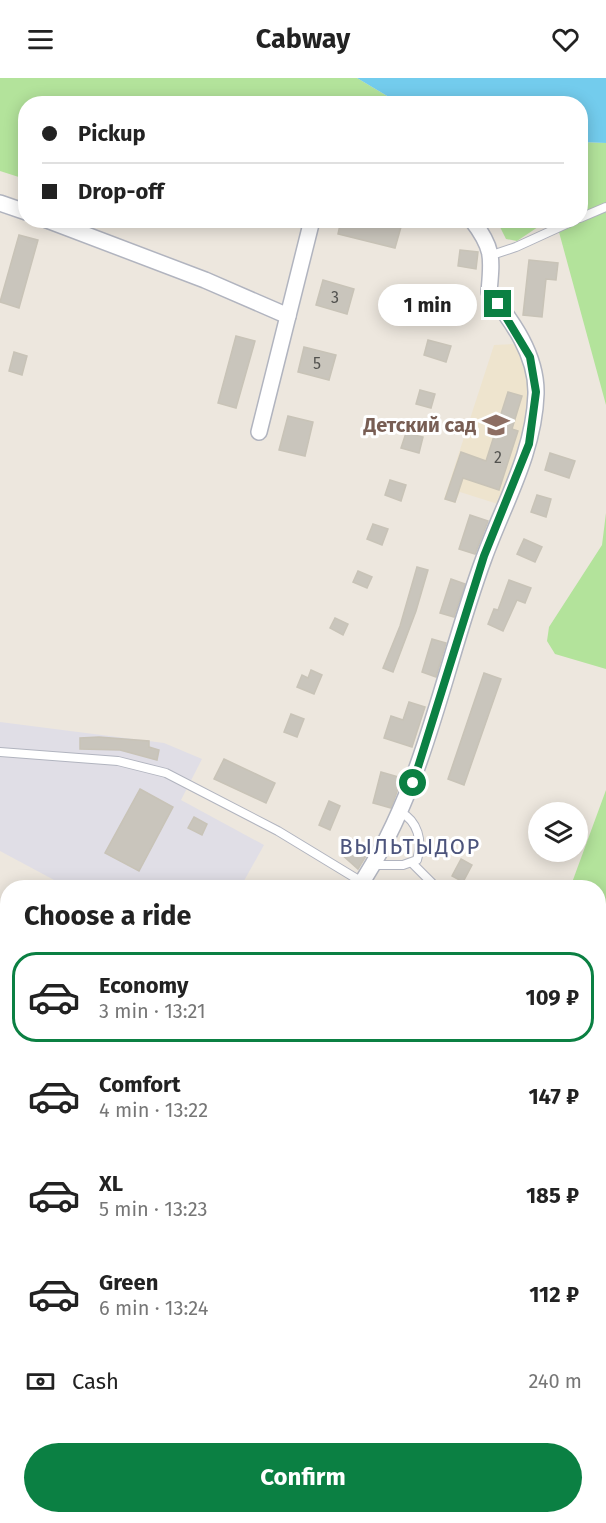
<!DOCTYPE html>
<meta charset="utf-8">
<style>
body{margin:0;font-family:"Fira Sans",sans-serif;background:#f6f6f6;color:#222;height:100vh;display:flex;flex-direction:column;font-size:22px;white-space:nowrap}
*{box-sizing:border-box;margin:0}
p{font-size:20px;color:#767676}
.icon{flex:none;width:33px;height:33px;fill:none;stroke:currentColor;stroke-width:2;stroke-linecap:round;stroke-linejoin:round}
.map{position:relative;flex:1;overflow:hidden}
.sheet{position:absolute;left:0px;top:802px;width:606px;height:644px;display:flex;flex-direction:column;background:#fff;border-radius:24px 24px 0 0;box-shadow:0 3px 15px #0003}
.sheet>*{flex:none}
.top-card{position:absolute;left:18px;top:18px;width:570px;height:132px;border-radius:24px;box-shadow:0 3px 15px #0003;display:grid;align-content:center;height:132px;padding:0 24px;background:#fff}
.controls{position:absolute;left:528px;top:724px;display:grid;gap:12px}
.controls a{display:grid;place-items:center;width:60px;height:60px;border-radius:50%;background:#fff;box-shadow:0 3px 15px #0003;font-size:30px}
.end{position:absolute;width:27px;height:27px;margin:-14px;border:8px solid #0b8043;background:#fff;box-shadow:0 0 0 3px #fff}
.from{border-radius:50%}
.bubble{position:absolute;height:42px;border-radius:21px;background:#fff;box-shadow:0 3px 15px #0003;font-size:20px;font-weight:700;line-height:42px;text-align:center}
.top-card b{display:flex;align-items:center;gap:21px;height:57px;font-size:22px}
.top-card b+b{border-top:2px solid #e0e0e0}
.top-card i{width:15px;height:15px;background:#222}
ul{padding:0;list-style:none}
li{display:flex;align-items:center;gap:18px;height:90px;margin:0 12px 9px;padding:0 12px;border:3px solid transparent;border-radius:24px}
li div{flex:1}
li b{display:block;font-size:22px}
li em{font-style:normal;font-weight:700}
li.current{border-color:#0b8043}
li>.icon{width:54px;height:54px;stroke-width:1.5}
h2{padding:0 24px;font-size:27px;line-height:72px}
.pay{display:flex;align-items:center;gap:15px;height:66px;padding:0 24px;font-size:22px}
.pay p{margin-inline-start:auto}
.button{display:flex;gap:12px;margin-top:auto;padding:12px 24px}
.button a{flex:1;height:69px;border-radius:36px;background:#0b8043;color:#fff;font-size:24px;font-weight:700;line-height:69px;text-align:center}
header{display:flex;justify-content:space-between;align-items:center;height:78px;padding:0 24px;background:#fff;font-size:27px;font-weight:700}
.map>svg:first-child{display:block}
.industrial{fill:#e0dee6}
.education{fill:#eee4ce}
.green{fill:#b3e39b}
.water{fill:#73cced}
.building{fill:#c9c5bc;stroke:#c8c3b7;stroke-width:1.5}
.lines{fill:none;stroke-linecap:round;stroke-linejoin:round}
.service-casing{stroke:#b1b4bf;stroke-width:10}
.minor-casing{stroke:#b1b4bf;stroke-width:18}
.tertiary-casing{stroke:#b1b4bf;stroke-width:22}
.path{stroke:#c8c8c8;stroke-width:2;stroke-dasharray:4.5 3;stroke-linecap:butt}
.service{stroke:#fff;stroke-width:8}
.minor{stroke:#fff;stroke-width:15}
.tertiary{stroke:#fff;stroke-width:20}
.route{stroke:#0b8043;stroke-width:8}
.labels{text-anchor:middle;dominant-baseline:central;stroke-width:6;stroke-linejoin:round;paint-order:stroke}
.number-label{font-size:16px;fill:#52524f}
.education-label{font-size:20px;font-weight:bold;fill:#785e54;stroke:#fff;text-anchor:end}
.quarter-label{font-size:22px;letter-spacing:1.5px;fill:#4c547c;stroke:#fff}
</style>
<header><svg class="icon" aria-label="menu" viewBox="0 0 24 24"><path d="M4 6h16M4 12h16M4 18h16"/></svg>Cabway<svg class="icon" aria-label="heart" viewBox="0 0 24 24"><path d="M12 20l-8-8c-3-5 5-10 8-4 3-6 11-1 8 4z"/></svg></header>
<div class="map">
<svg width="606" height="1445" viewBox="0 0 606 1445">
<rect width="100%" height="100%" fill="#ede7de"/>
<polygon class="industrial" points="0,644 164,665 202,681 181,722 264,767 240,810 69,810 0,773"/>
<polygon class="education" points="515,266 524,281 528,313 532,316 518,379 501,427 460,414 455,425 444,421 494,267"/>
<g class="green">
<polygon points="0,0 357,0 399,25 26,26 25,101 0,93"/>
<polygon points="581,64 606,65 606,327 556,143 580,142"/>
<polygon points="497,143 539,143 538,149 517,163 506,161"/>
<polygon points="606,435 606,591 555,576 547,563 549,549 602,467"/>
<polygon points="606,712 606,850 599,845 598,810 570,810"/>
<polygon points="0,848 7,853 7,932 0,928"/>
<polygon points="599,1367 606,1371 606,1445 237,1445 237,1438 598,1438"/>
</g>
<g class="water">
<polygon points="357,0 606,0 606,65 581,64 580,26 399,25"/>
<polygon points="0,928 8,932 8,1438 237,1438 237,1445 0,1445"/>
<polygon points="598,1284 606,1286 606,1371 599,1367"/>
</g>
<g class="building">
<polygon points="341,142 375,142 401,149 395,170 338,156"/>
<polygon points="19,157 38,162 19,230 0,224"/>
<polygon points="460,172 478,174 476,191 458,188"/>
<polygon points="529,182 558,185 556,202 546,201 542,239 523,237"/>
<polygon points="323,202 354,211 347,236 316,227"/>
<polygon points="443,214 464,220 460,235 439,229"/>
<polygon points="236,258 255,263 236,330 218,325"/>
<polygon points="428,262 451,268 446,284 424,277"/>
<polygon points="304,269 336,277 329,302 298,294"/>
<polygon points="14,274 27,278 22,297 9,293"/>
<polygon points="420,312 435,316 431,330 416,326"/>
<polygon points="508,314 522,318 512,351 518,353 499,412 463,400 455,424 445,421 461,374 486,383"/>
<polygon points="288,338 313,344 305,378 279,372"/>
<polygon points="406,355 423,359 419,375 401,370"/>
<polygon points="550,375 575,383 569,400 545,392"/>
<polygon points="390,402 406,407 401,423 385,417"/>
<polygon points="537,417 551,421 546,439 531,434"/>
<polygon points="470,437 488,443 475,476 459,471"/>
<polygon points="373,446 388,451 382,467 367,461"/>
<polygon points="524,461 542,469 535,484 517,476"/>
<polygon points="417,489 428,492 416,533 393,594 383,590 400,548"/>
<polygon points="358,493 372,499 367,510 353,504"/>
<polygon points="451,501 465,506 454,539 440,535"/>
<polygon points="509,502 531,510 525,525 517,522 503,553 488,546 494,531 498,532"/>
<polygon points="335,540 348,546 343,557 330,550"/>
<polygon points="432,561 446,565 436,599 422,594"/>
<polygon points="311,592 322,597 314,616 297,609 302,597 308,600"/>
<polygon points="484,595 501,601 464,707 448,701"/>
<polygon points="409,624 425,629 412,669 384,660 391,638 403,642"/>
<polygon points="291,636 304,641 297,659 284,654"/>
<polygon points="99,659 149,663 149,669 159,672 157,682 120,672 80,671 80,660"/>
<polygon points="224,681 275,705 266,725 214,701"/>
<polygon points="381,694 402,700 391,730 373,725"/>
<polygon points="140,711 173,729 139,793 105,775"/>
<polygon points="329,723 340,728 330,752 319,747"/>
<polygon points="194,739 207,746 202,757 188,750"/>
<polygon points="353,761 369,773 358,791 341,776"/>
<polygon points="461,781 472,787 463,804 452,798"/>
</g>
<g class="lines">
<defs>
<g id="service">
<polyline points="580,140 606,129"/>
<polyline points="492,177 516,169 575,142"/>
<polyline points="0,674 118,683 166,695 278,753 362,804"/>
<polyline points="412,785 437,810"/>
<path d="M 375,787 L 403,787 L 417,782 C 423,763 418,743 400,734"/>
</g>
<g id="minor">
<polyline points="0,125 26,134"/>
<polyline points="47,142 205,202 288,238"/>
<polyline points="259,354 312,142"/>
<path d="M 358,810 C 425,711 443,590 484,480 C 504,425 534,375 536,316 C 537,277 512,243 489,214 C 492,180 494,171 472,142"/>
</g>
<polyline id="tertiary" points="598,1099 606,1104"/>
</defs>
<use href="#service" class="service-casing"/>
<use href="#minor" class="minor-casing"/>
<use href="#tertiary" class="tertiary-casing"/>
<polyline class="path" points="353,1445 358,1438"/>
<use href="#service" class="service"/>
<use href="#minor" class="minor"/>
<use href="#tertiary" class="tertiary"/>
</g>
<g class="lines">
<polyline class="route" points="413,705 484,478 529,366 536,314 530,279 498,226"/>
</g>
<defs>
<symbol id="school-bare" viewBox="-9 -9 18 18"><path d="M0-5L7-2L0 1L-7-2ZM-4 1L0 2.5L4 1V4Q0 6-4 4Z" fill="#8d6e63" stroke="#fff" stroke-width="2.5" paint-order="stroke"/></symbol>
</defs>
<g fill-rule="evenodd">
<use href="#school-bare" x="477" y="328" width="38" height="38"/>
</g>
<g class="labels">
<g class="number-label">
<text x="335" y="219">3</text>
<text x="317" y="285">5</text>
<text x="498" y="379">2</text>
</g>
<g class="education-label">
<text x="476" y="347">Детский сад</text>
</g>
<g class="quarter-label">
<text x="410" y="768">ВЫЛЬТЫДОР</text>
</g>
</g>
</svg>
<div class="controls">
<a><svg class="icon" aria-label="layers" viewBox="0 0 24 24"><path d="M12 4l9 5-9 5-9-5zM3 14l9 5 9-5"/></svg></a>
</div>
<i class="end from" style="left:413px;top:705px"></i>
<i class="end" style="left:498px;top:226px"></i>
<div class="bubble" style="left:378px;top:206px;width:99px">1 min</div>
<div class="top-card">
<b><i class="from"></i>Pickup</b>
<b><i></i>Drop-off</b>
</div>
<section class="sheet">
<h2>Choose a ride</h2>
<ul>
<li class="current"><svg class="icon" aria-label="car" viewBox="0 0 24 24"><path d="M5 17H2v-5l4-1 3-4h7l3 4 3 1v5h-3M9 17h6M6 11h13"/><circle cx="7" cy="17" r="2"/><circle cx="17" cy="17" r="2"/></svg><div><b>Economy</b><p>3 min · 13:21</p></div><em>109 ₽</em></li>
<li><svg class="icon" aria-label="car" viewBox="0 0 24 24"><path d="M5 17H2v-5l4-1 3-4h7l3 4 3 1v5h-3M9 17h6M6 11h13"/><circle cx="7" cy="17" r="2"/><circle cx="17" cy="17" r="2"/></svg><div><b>Comfort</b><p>4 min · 13:22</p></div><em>147 ₽</em></li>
<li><svg class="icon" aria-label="car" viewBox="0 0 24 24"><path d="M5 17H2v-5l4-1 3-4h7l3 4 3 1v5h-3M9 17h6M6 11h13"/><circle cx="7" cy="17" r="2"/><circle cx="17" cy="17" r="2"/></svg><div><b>XL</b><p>5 min · 13:23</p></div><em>185 ₽</em></li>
<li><svg class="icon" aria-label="car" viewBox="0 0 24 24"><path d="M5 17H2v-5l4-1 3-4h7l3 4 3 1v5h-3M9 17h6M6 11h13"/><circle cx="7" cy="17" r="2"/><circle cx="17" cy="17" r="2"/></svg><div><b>Green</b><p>6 min · 13:24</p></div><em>112 ₽</em></li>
</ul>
<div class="pay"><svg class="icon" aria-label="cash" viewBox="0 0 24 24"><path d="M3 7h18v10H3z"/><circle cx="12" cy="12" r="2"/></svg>Cash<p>240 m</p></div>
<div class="button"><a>Confirm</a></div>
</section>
</div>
